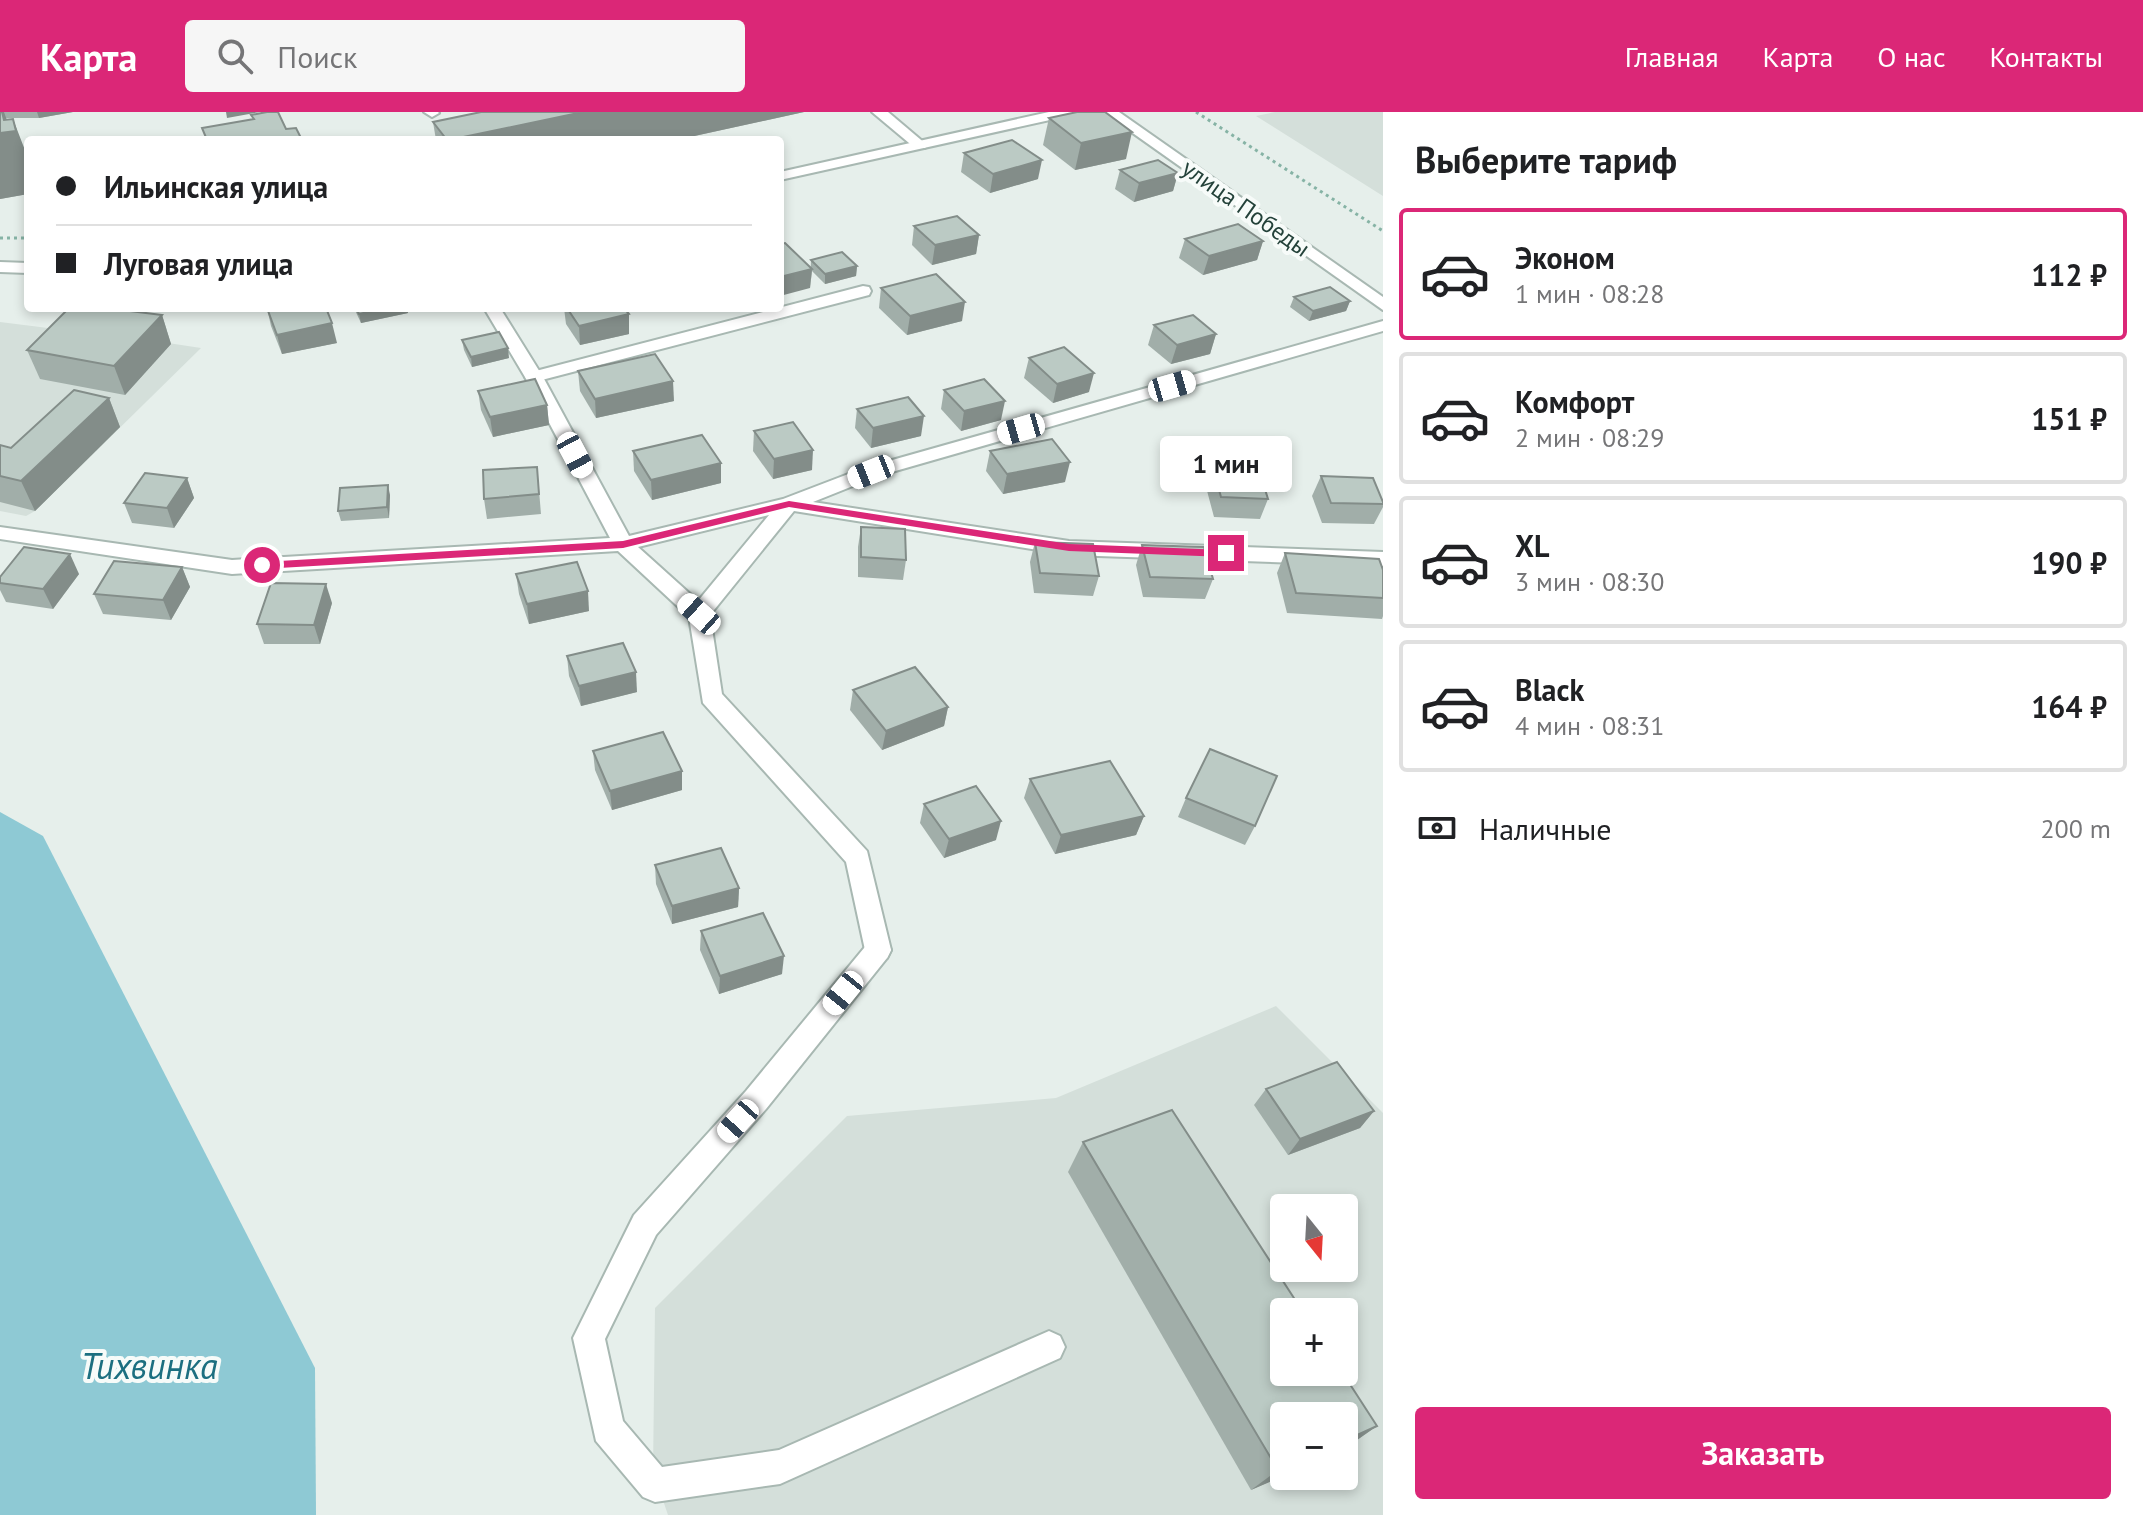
<!DOCTYPE html>
<html lang="ru">
<meta charset="utf-8">
<style>
body{margin:0;font-family:"PT Sans",sans-serif;background:#f6f6f6;color:#202124;height:100vh;display:flex;flex-direction:column;font-size:30px;white-space:nowrap}
*{box-sizing:border-box;margin:0}
p{font-size:26px;color:#757577}
.icon{flex:none;width:44px;height:44px;fill:none;stroke:currentColor;stroke-width:2;stroke-linecap:round;stroke-linejoin:round}
.map{position:relative;flex:1;overflow:hidden}
.panel{display:flex;flex-direction:column;background:#fff;width:760px}
.panel>*{flex:none}
.guide{position:absolute;left:24px;top:24px;width:760px;height:176px;border-radius:8px;box-shadow:0 4px 12px #0003;display:grid;align-content:center;height:176px;padding:0 32px;background:#fff}
.needle{width:52px;rotate:162deg}
.buttons{position:absolute;left:1270px;top:1082px;display:grid;gap:16px}
.buttons a{display:grid;place-items:center;width:88px;height:88px;border-radius:8px;background:#fff;box-shadow:0 4px 12px #0003;font-size:40px}
.end{position:absolute;width:36px;height:36px;margin:-18px;border:10px solid #db2777;background:#fff;box-shadow:0 0 0 4px #fff}
.from{border-radius:50%}
.bubble{position:absolute;height:56px;border-radius:8px;background:#fff;box-shadow:0 4px 12px #0003;font-size:26px;font-weight:600;line-height:56px;text-align:center}
.car{position:absolute;width:24px;height:48px;margin:-24px -12px;border-radius:10px;box-shadow:0 0 6px 2px #0007;background:linear-gradient(#fff 24%,#345 0 40%,#fff 0 76%,#345 0 86%,#fff 0)}
.guide b{display:flex;align-items:center;gap:28px;height:76px;font-size:30px}
.guide b+b{border-top:2px solid #e0e0e0}
.guide i{width:20px;height:20px;background:#202124}
ul{padding:0;list-style:none}
li{display:flex;align-items:center;gap:24px;height:132px;margin:0 16px 12px;padding:0 16px;border:4px solid #e0e0e0;border-radius:8px}
li div{flex:1}
li b{display:block;font-size:30px}
li em{font-style:normal;font-weight:600}
li.on{border-color:#db2777}
li>.icon{width:72px;height:72px;stroke-width:1.5}
h2{padding:0 32px;font-size:36px;line-height:96px}
.pay{display:flex;align-items:center;gap:20px;height:88px;padding:0 32px;font-size:30px}
.pay p{margin-inline-start:auto}
.button{display:flex;gap:16px;margin-top:auto;padding:16px 32px}
.button a{flex:1;height:92px;border-radius:8px;background:#db2777;color:#fff;font-size:32px;font-weight:600;line-height:92px;text-align:center}
header{display:flex;align-items:center;gap:48px;box-sizing:border-box;height:112px;padding:0 40px;background:#db2777;color:#fff}
header strong{font-size:38px}
nav{display:flex;gap:44px;margin-inline-start:auto;font-size:28px}
.search{width:560px;height:72px;background:#f6f6f6;display:flex;align-items:center;gap:20px;box-sizing:border-box;padding:0 28px;border-radius:8px;color:#757577;font-size:30px}
main{display:flex;flex:1;min-height:0}
.map>svg:first-child{display:block}
.built{fill:#d4dfda;fill-rule:evenodd}
.water{fill:#8ec9d4}
.lines{fill:none;stroke-linecap:round;stroke-linejoin:round}
.service-casing{stroke:#a8b8b2;stroke-width:4}
.minor-casing{stroke:#a8b8b2;stroke-width:4}
.tertiary-casing{stroke:#a8b8b2;stroke-width:4}
.path{stroke:#86b3a5;stroke-width:3;stroke-dasharray:3 4;stroke-linecap:butt}
.service{fill:#fff;fill-rule:evenodd}
.minor{fill:#fff;fill-rule:evenodd}
.tertiary{fill:#fff;fill-rule:evenodd}
.wall{fill:#a1aea9}
.shaded-wall{fill:#838d89}
.building{fill:#bbcac4;stroke:#838d89;stroke-width:2}
.route{fill:#db2777}
.labels{text-anchor:middle;dominant-baseline:central;stroke-width:8;stroke-linejoin:round;paint-order:stroke}
.far-street-label{font-size:24px;fill:#24423a;stroke:#f7fbf9}
.near-water-label{font-size:36px;font-style:italic;fill:#1c6f80;stroke:#f7fbf9}
</style>
<header>
<strong>Карта</strong>
<div class="search"><svg class="icon" aria-label="search" viewBox="0 0 24 24"><circle cx="10" cy="10" r="6"/><path d="M15 15l6 6"/></svg>Поиск</div>
<nav><a>Главная</a><a>Карта</a><a>О нас</a><a>Контакты</a></nav>
</header>
<main>
<div class="map">
<svg width="1383" height="1403" viewBox="0 0 1383 1403">
<rect width="100%" height="100%" fill="#e6efeb"/>
<g class="built">
<polygon points="1275,0 1383,0 1383,84 1256,4"/>
<polygon points="0,210 168,231 201,236 35,399 26,404 0,399"/>
<path d="M 1276,894 L 1383,1001 L 1383,1403 L 668,1403 L 653,1359 L 655,1196 L 847,1004 L 1056,986 ZM 1284,1096 L 1344,1096 L 1344,1156 L 1284,1156 ZM 1284,1200 L 1344,1200 L 1344,1260 L 1284,1260 ZM 1284,1304 L 1344,1304 L 1344,1364 L 1284,1364 Z"/>
</g>
<polygon class="water" points="0,700 43,724 315,1256 316,1403 0,1403"/>
<g class="lines">
<defs>
<g id="service">
<polygon points="424,0 438,0 439,1 432,5"/>
<polygon points="872,0 888,0 927,33 925,36 915,36"/>
<polygon points="863,174 869,175 871,179 869,183 534,270 525,265 528,261"/>
<polygon points="878,827 887,830 891,838 887,846 766,997 656,1123 605,1227 623,1309 662,1355 779,1338 1049,1219 1060,1224 1065,1235 1060,1246 780,1372 655,1390 643,1385 596,1329 573,1226 634,1103 746,979 869,830"/>
</g>
<g id="minor">
<polygon points="1103,0 1119,0 1383,185 1383,198"/>
<path d="M 484,196 L 500,196 L 543,265 L 629,424 L 783,387 L 864,356 L 1383,209 L 1383,219 L 878,364 L 813,390 L 1069,429 L 1383,440 L 1383,454 L 1069,443 L 794,399 L 710,503 L 722,582 L 867,739 L 891,838 L 887,846 L 878,849 L 869,846 L 865,838 L 846,750 L 703,591 L 689,505 L 618,439 L 232,462 L 0,427 L 0,415 L 232,448 L 610,426 L 525,265 ZM 769,403 L 698,489 L 638,435 Z"/>
</g>
<g id="tertiary">
<polygon points="1049,0 1075,0 1068,4 780,68 780,60"/>
<polygon points="0,150 28,151 28,161 0,160"/>
</g>
</defs>
<use href="#service" class="service-casing"/>
<use href="#minor" class="minor-casing"/>
<use href="#tertiary" class="tertiary-casing"/>
<g class="path">
<polyline points="1196,0 1383,119"/>
<polyline points="0,126 28,126"/>
</g>
<use href="#service" class="service"/>
<use href="#minor" class="minor"/>
<use href="#tertiary" class="tertiary"/>
</g>
<g class="wall">
<polygon points="0,0 73,0 39,6 6,6 28,46 28,82 0,87"/>
<polygon points="481,0 804,0 676,28 436,28 433,10"/>
<polygon points="1049,6 1126,47 1075,58 1043,33"/>
<polygon points="964,41 1038,67 990,81 961,60"/>
<polygon points="1120,58 1178,61 1173,79 1134,90 1115,77"/>
<polygon points="914,114 979,123 976,142 932,153 912,133"/>
<polygon points="1185,127 1263,129 1257,148 1203,163 1179,146"/>
<polygon points="811,148 857,154 856,164 825,172 812,159 810,176"/>
<polygon points="881,176 962,209 907,223 879,196"/>
<polygon points="1294,185 1350,189 1346,199 1309,209 1290,195"/>
<polygon points="267,196 337,231 282,242 271,214"/>
<polygon points="354,196 407,196 408,201 361,211"/>
<polygon points="564,196 624,196 629,202 629,222 580,233 566,212"/>
<polygon points="162,203 171,232 125,283 40,267 27,238"/>
<polygon points="1154,213 1216,222 1210,242 1171,252 1148,233"/>
<polygon points="462,228 509,246 472,255 464,238"/>
<polygon points="1029,246 1089,280 1053,291 1024,266"/>
<polygon points="578,259 674,289 596,306 580,279"/>
<polygon points="944,278 1001,308 961,319 941,297"/>
<polygon points="478,279 547,293 549,313 493,325 481,298"/>
<polygon points="109,286 120,315 35,399 0,390 0,333 11,336"/>
<polygon points="857,297 921,324 871,336 855,316"/>
<polygon points="754,319 812,358 773,367 753,339"/>
<polygon points="633,339 721,351 721,371 652,388 634,359"/>
<polygon points="990,339 1065,370 1003,382 986,359"/>
<polygon points="537,355 541,402 487,407 484,387"/>
<polygon points="1213,356 1268,387 1260,407 1214,405 1206,375"/>
<polygon points="1321,364 1383,390 1383,395 1374,412 1322,411 1312,384"/>
<polygon points="187,366 194,386 174,416 132,411 124,391"/>
<polygon points="390,383 389,406 341,409 338,399"/>
<polygon points="861,415 906,448 903,468 858,465 858,435"/>
<polygon points="1035,430 1099,464 1093,484 1034,481 1030,450"/>
<polygon points="1142,433 1213,467 1205,487 1143,485 1136,453"/>
<polygon points="1285,441 1383,458 1383,504 1382,507 1287,501 1277,461"/>
<polygon points="182,455 190,475 171,508 103,502 94,482"/>
<polygon points="79,462 53,497 6,490 0,478 0,465"/>
<polygon points="516,462 589,499 529,512 519,482"/>
<polygon points="332,491 320,532 264,532 257,512"/>
<polygon points="567,544 637,580 581,594 569,564"/>
<polygon points="853,578 948,595 944,614 882,638 850,598"/>
<polygon points="593,639 682,659 682,678 612,698 595,658"/>
<polygon points="1030,667 1144,704 1136,723 1055,742 1024,686"/>
<polygon points="1186,686 1255,714 1245,733 1178,705"/>
<polygon points="924,692 996,728 944,746 920,711"/>
<polygon points="655,753 739,776 738,795 672,812 656,772"/>
<polygon points="701,819 782,862 719,882 700,838"/>
<polygon points="1266,977 1374,999 1360,1016 1288,1043 1254,993"/>
<polygon points="1083,1030 1377,1314 1347,1335 1251,1378 1068,1060"/>
</g>
<g class="shaded-wall">
<polygon points="2,0 4,0 11,20 13,7 28,46 28,82 0,87 0,21 4,8"/>
<polygon points="37,0 73,0 39,6"/>
<polygon points="226,0 260,0 227,6"/>
<polygon points="583,0 804,0 676,28 449,28"/>
<polygon points="1132,20 1126,47 1075,58 1081,31"/>
<polygon points="1042,48 1038,67 990,81 993,62"/>
<polygon points="1178,61 1173,79 1134,90 1139,71"/>
<polygon points="979,123 976,142 932,153 935,133"/>
<polygon points="1263,129 1257,148 1203,163 1209,144"/>
<polygon points="857,154 856,164 825,172 825,162"/>
<polygon points="812,157 810,176 780,184 780,165"/>
<polygon points="1350,189 1346,199 1309,209 1313,199"/>
<polygon points="965,190 962,209 907,223 910,204"/>
<polygon points="385,196 407,196 408,201 361,211 359,202"/>
<polygon points="629,202 629,222 580,233 579,214"/>
<polygon points="162,203 171,232 125,283 114,254"/>
<polygon points="332,211 337,231 282,242 277,223"/>
<polygon points="1216,222 1210,242 1171,252 1177,233"/>
<polygon points="508,236 509,246 472,255 471,245"/>
<polygon points="1094,261 1089,280 1053,291 1057,272"/>
<polygon points="673,269 674,289 596,306 595,287"/>
<polygon points="109,286 120,315 35,399 21,369"/>
<polygon points="1005,289 1001,308 961,319 964,299"/>
<polygon points="547,293 549,313 493,325 490,305"/>
<polygon points="924,304 921,324 871,336 873,316"/>
<polygon points="813,338 812,358 773,367 774,347"/>
<polygon points="1070,350 1065,370 1003,382 1007,362"/>
<polygon points="721,351 721,371 652,388 651,368"/>
<polygon points="187,366 194,386 174,416 167,396"/>
<polygon points="388,373 390,383 389,406 387,395"/>
<polygon points="70,442 79,462 53,497 43,477"/>
<polygon points="182,455 190,475 171,508 163,488"/>
<polygon points="326,472 332,491 320,532 314,513"/>
<polygon points="588,479 589,499 529,512 527,492"/>
<polygon points="636,560 637,580 581,594 579,574"/>
<polygon points="948,595 944,614 882,638 886,619"/>
<polygon points="682,659 682,678 612,698 610,679"/>
<polygon points="1144,704 1136,723 1055,742 1061,723"/>
<polygon points="1001,709 996,728 944,746 949,727"/>
<polygon points="739,776 738,795 672,812 672,794"/>
<polygon points="784,844 782,862 719,882 720,864"/>
<polygon points="1374,999 1360,1016 1288,1043 1300,1027"/>
<polygon points="1377,1314 1347,1335 1344,1337 1344,1329"/>
<polygon points="1284,1355 1284,1364 1251,1378 1278,1358"/>
</g>
<g class="building">
<polygon points="0,0 2,0 4,8 13,7 16,19 0,21"/>
<polygon points="267,0 278,0 286,17 296,16 302,28 218,28 218,27 207,28 202,16 254,7 251,3"/>
<polygon points="481,0 583,0 449,28 447,28 433,10"/>
<polygon points="1077,0 1105,0 1132,20 1081,31 1049,6"/>
<polygon points="1012,28 1042,48 993,62 964,41"/>
<polygon points="1158,48 1178,61 1139,71 1120,58"/>
<polygon points="957,104 979,123 935,133 914,114"/>
<polygon points="1238,112 1263,129 1209,144 1185,127"/>
<polygon points="785,131 812,157 780,165 780,132"/>
<polygon points="842,140 857,154 825,162 811,148"/>
<polygon points="936,162 965,190 910,204 881,176"/>
<polygon points="1330,175 1350,189 1313,199 1294,185"/>
<polygon points="69,196 106,196 162,203 114,254 27,238"/>
<polygon points="267,196 326,196 332,211 277,223"/>
<polygon points="356,196 385,196 359,202"/>
<polygon points="567,196 624,196 629,202 579,214"/>
<polygon points="1193,203 1216,222 1177,233 1154,213"/>
<polygon points="499,220 508,236 471,245 462,228"/>
<polygon points="1064,235 1094,261 1057,272 1029,246"/>
<polygon points="655,242 673,269 595,287 578,259"/>
<polygon points="535,267 547,293 490,305 478,279"/>
<polygon points="984,267 1005,289 964,299 944,278"/>
<polygon points="74,278 109,286 21,369 0,364 0,333 11,336"/>
<polygon points="908,285 924,304 873,316 857,297"/>
<polygon points="793,310 813,338 774,347 754,319"/>
<polygon points="702,323 721,351 651,368 633,339"/>
<polygon points="1052,327 1070,350 1007,362 990,339"/>
<polygon points="537,355 539,382 484,387 483,358"/>
<polygon points="1213,356 1259,358 1268,387 1221,385"/>
<polygon points="145,361 187,366 167,396 124,391"/>
<polygon points="1321,364 1373,366 1383,390 1383,392 1331,391"/>
<polygon points="388,373 387,395 338,399 340,376"/>
<polygon points="861,415 905,417 906,448 861,445"/>
<polygon points="1035,430 1093,432 1099,464 1040,461"/>
<polygon points="1142,433 1204,435 1213,467 1150,465"/>
<polygon points="24,435 70,442 43,477 0,471 0,465"/>
<polygon points="1285,441 1379,447 1383,458 1383,486 1296,481"/>
<polygon points="114,449 182,455 163,488 94,482"/>
<polygon points="577,450 588,479 527,492 516,462"/>
<polygon points="271,471 326,472 314,513 257,512"/>
<polygon points="623,531 636,560 579,574 567,544"/>
<polygon points="915,555 948,595 886,619 853,578"/>
<polygon points="663,620 682,659 610,679 593,639"/>
<polygon points="1210,637 1277,664 1255,714 1186,686"/>
<polygon points="1110,649 1144,704 1061,723 1030,667"/>
<polygon points="976,674 1001,709 949,727 924,692"/>
<polygon points="721,736 739,776 672,794 655,753"/>
<polygon points="763,801 784,844 720,864 701,819"/>
<polygon points="1337,950 1374,999 1300,1027 1266,977"/>
<polygon points="1172,998 1303,1200 1284,1200 1284,1260 1342,1260 1377,1314 1344,1329 1344,1304 1284,1304 1284,1355 1278,1358 1083,1030"/>
</g>
<polygon class="route" points="789,389 1069,432 1226,438 1232,441 1226,445 1069,439 789,395 623,436 262,457 256,453 262,450 623,429"/>
<g class="labels">
<g class="far-street-label">
<text transform="translate(1246 96) rotate(35)">улица Победы</text>
</g>
<g class="near-water-label">
<text x="149" y="1253">Тихвинка</text>
</g>
</g>
</svg>
<div class="buttons">
<a><svg class="needle" viewBox="-14 -14 28 28"><path d="M0-13l5 13h-10z" fill="#e53935"/><path d="M0 13l5-13h-10z" fill="#757577"/></svg></a>
<a>+</a>
<a>−</a>
</div>
<i class="end from" style="left:262px;top:453px"></i>
<i class="end" style="left:1226px;top:441px"></i>
<div class="bubble" style="left:1160px;top:324px;width:132px">1 мин</div>
<i class="car" style="left:1172px;top:274px;rotate:74deg"></i>
<i class="car" style="left:1021px;top:317px;rotate:254deg"></i>
<i class="car" style="left:575px;top:343px;rotate:152deg"></i>
<i class="car" style="left:871px;top:360px;rotate:248deg"></i>
<i class="car" style="left:699px;top:502px;rotate:312deg"></i>
<i class="car" style="left:843px;top:881px;rotate:219deg"></i>
<i class="car" style="left:738px;top:1009px;rotate:222deg"></i>
<div class="guide">
<b><i class="from"></i>Ильинская улица</b>
<b><i></i>Луговая улица</b>
</div>
</div>
<section class="panel">
<h2>Выберите тариф</h2>
<ul>
<li class="on"><svg class="icon" aria-label="car" viewBox="0 0 24 24"><path d="M5 17H2v-5l4-1 3-4h7l3 4 3 1v5h-3M9 17h6M6 11h13"/><circle cx="7" cy="17" r="2"/><circle cx="17" cy="17" r="2"/></svg><div><b>Эконом</b><p>1 мин · 08:28</p></div><em>112 ₽</em></li>
<li><svg class="icon" aria-label="car" viewBox="0 0 24 24"><path d="M5 17H2v-5l4-1 3-4h7l3 4 3 1v5h-3M9 17h6M6 11h13"/><circle cx="7" cy="17" r="2"/><circle cx="17" cy="17" r="2"/></svg><div><b>Комфорт</b><p>2 мин · 08:29</p></div><em>151 ₽</em></li>
<li><svg class="icon" aria-label="car" viewBox="0 0 24 24"><path d="M5 17H2v-5l4-1 3-4h7l3 4 3 1v5h-3M9 17h6M6 11h13"/><circle cx="7" cy="17" r="2"/><circle cx="17" cy="17" r="2"/></svg><div><b>XL</b><p>3 мин · 08:30</p></div><em>190 ₽</em></li>
<li><svg class="icon" aria-label="car" viewBox="0 0 24 24"><path d="M5 17H2v-5l4-1 3-4h7l3 4 3 1v5h-3M9 17h6M6 11h13"/><circle cx="7" cy="17" r="2"/><circle cx="17" cy="17" r="2"/></svg><div><b>Black</b><p>4 мин · 08:31</p></div><em>164 ₽</em></li>
</ul>
<div class="pay"><svg class="icon" aria-label="cash" viewBox="0 0 24 24"><path d="M3 7h18v10H3z"/><circle cx="12" cy="12" r="2"/></svg>Наличные<p>200 m</p></div>
<div class="button"><a>Заказать</a></div>
</section>
</main>
